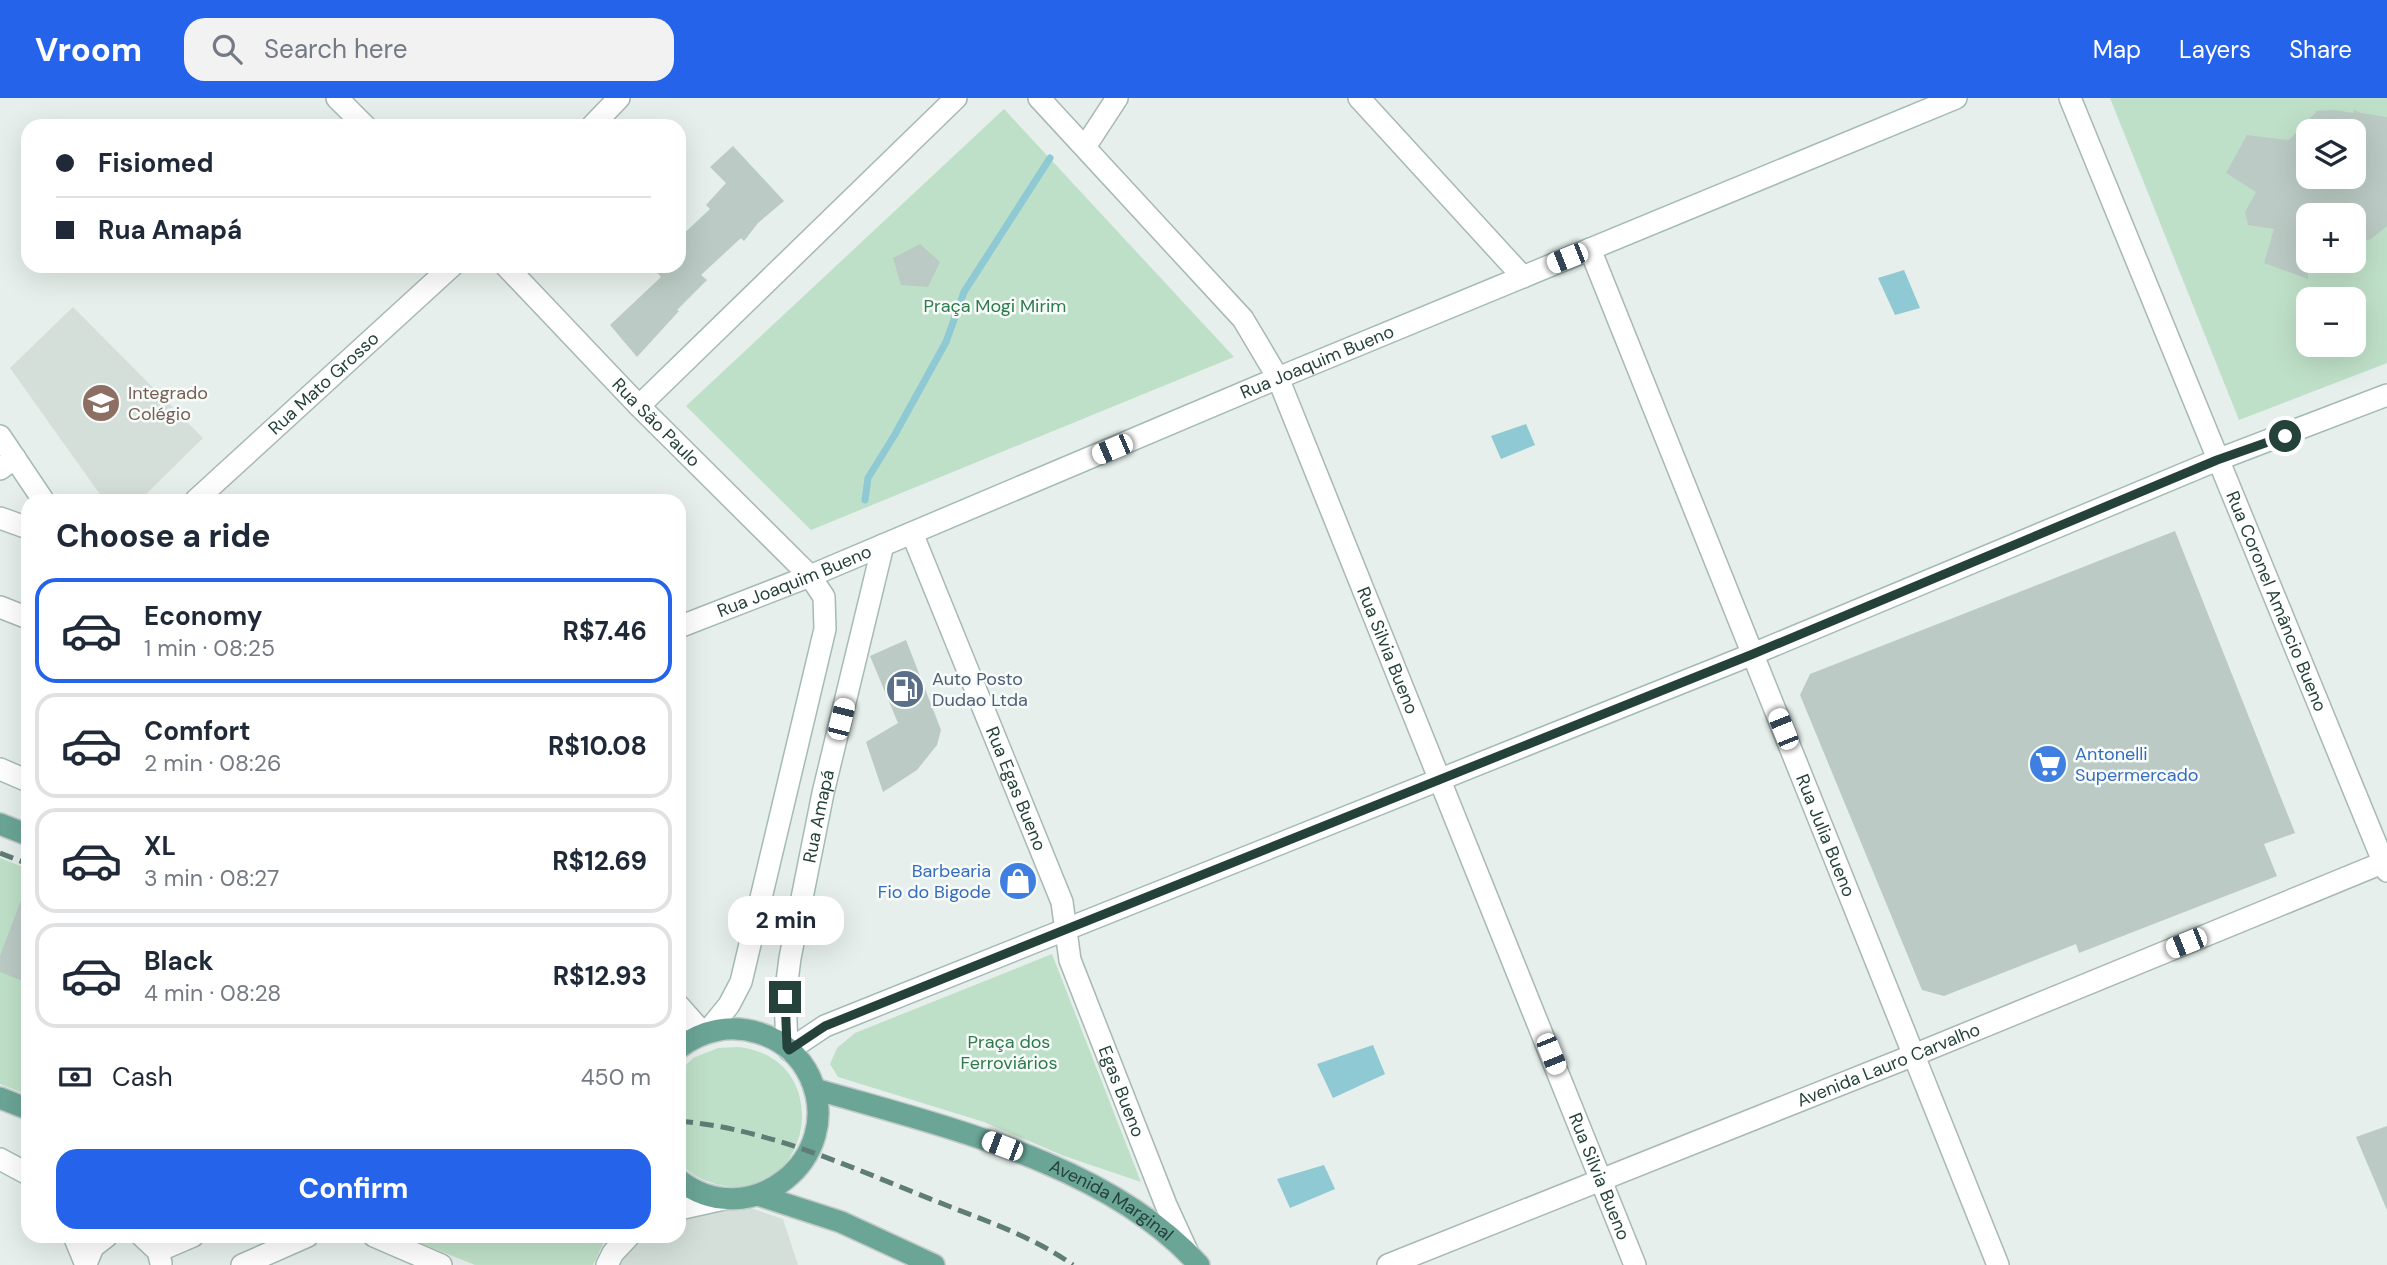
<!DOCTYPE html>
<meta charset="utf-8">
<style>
body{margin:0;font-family:"DM Sans",sans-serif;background:#f2f2f3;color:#1f2937;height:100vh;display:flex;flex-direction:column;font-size:26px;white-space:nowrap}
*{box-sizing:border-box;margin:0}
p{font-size:23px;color:#747a83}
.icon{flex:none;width:38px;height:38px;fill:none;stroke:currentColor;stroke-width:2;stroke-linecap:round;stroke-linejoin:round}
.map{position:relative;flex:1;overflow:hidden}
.side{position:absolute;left:21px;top:396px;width:665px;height:749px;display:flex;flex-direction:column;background:#fff;border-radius:21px;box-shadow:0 7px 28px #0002}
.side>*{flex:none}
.hud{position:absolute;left:21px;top:21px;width:665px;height:154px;border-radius:21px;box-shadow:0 7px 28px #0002;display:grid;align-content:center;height:154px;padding:0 35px;background:#fff}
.buttons{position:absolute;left:2296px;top:21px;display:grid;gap:14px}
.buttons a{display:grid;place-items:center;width:70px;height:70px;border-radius:14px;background:#fff;box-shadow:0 7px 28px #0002;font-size:35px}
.end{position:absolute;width:32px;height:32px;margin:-16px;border:9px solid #24423a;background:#fff;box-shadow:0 0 0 4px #fff}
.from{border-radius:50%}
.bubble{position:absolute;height:49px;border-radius:21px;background:#fff;box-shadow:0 7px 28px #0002;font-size:23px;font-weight:700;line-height:49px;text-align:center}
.car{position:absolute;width:21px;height:42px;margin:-21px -10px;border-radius:9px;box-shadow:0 0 5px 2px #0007;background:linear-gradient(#fff 24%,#345 0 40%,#fff 0 76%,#345 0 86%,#fff 0)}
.hud b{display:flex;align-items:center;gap:24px;height:66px;font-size:26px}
.hud b+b{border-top:2px solid #e0e1e3}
.hud i{width:18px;height:18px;background:#1f2937}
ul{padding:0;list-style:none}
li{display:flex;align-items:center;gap:21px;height:105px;margin:0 14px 10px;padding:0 21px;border:4px solid #e0e1e3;border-radius:21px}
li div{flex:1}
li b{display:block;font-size:26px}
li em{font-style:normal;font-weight:700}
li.current{border-color:#2563eb}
li>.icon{width:63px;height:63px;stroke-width:1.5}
h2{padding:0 35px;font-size:32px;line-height:84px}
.pay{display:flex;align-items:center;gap:18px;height:77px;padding:0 35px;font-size:26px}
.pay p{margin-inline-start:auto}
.button{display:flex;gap:14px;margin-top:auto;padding:14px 35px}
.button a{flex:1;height:80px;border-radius:21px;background:#2563eb;color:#fff;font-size:28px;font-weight:700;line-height:80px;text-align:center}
header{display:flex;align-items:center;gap:42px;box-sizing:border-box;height:98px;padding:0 35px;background:#2563eb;color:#fff}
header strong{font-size:33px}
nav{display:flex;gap:38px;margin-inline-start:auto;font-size:24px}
.search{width:490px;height:63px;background:#f2f2f3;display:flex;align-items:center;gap:18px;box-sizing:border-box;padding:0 24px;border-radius:21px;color:#747a83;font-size:26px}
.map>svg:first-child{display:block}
.built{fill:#d4dfda}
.green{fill:#bfe0c8;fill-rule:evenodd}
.water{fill:#8ec9d4}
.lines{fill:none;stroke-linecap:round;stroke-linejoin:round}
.stream{stroke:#8ec9d4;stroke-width:7}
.building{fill:#bbcac4;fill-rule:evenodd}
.street-casing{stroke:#a8b8b2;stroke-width:24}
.secondary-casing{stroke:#a4bbb3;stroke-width:24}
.primary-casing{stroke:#c2cac8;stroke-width:24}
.street{stroke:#fff;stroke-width:21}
.secondary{stroke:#fff;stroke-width:21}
.primary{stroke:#6aa596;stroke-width:21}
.rail{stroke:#5f7d75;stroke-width:5;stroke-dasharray:14 7;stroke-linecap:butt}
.route{stroke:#24423a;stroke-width:9}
.labels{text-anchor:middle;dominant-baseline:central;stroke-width:5;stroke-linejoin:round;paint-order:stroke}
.park-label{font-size:18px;fill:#2d7a4b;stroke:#f7fbf9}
.street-label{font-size:18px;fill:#24423a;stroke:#f7fbf9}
.education-label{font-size:18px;fill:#785e54;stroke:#f7fbf9;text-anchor:start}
.service-label{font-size:18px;fill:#4e5e75;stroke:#f7fbf9;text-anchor:start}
.shop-label{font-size:18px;fill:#366cbe;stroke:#f7fbf9;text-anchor:start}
</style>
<header>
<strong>Vroom</strong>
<div class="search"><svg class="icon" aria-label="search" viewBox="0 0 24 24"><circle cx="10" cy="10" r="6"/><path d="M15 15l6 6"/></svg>Search here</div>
<nav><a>Map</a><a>Layers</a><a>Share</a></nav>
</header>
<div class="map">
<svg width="2387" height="1167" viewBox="0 0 2387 1167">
<rect width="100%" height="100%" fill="#e6efeb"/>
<g class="built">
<polygon points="73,209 203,340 140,402 104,402 10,270"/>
<polygon points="724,1101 783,1121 798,1167 609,1167 636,1138 679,1138 679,1115"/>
</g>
<g class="green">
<path d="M 2110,0 L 2387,0 L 2387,265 L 2239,322 ZM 2308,33 L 2354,33 L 2354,79 L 2308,79 ZM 2308,117 L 2354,117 L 2354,163 L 2308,163 ZM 2308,201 L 2354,201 L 2354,247 L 2308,247 Z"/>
<polygon points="1004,11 1234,259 811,432 686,308"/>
<polygon points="0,760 28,771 28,997 0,986"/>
<polygon points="1052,856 1141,1084 1064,1058 984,1024 838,979 830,966 837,950 855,935"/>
<path d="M 718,950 C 727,950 737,948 745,950 C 835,966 811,1101 725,1088 C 707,1085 691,1078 679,1064 L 679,974 L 693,960 Z"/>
<polygon points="403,1138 612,1138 604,1144 593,1167 475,1167"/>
</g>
<g class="water">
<polygon points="1904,172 1920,210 1895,217 1878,180"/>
<polygon points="1526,326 1535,347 1501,361 1491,338"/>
<polygon points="1373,947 1385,976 1333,1000 1317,966"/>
<polygon points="1324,1067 1335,1091 1290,1110 1277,1081"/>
</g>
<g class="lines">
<polyline class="stream" points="865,402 868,380 894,338 946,244 964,194 1050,60"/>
</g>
<g class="building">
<path d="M 2334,12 L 2354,15 L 2354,12 L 2361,15 L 2387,19 L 2387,128 L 2371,141 L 2354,146 L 2354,117 L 2308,117 L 2308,181 L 2264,165 L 2274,131 L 2248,127 L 2245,114 L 2256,94 L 2226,75 L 2247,37 L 2289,42 L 2317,13 ZM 2308,33 L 2354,33 L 2354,79 L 2308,79 Z"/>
<polygon points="733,48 784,103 758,125 744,143 741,140 701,177 707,182 677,212 679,213 637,259 610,227 661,179 651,168 679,168 679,140 710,111 706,107 726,85 710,69"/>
<polygon points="920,146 940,164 928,189 901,187 893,160"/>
<polygon points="2175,433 2295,735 2264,746 2277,778 2079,855 2076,846 1944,898 1922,892 1800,597 1810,576"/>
<polygon points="906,542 941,632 937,647 917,672 883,694 866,644 898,625 870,558"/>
<polygon points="26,789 28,789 28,885 0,874 0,858"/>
<polygon points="2387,1028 2387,1112 2356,1039"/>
</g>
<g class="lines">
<defs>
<g id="street">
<polyline points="337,0 365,28"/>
<path id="s1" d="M 1039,0 L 1243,221 L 1278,280 L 1635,1167"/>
<polyline points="1359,0 1523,179"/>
<path id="s2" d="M 2070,0 L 2387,773"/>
<polyline points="592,28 619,0"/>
<polyline points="1085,49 1117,0"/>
<path id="s3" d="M 1590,151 L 1998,1167"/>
<path id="s4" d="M 506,168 L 639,308 L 810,478"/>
<polyline points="639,308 956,0"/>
<polyline points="0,371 15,360"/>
<path id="s5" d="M 196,402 L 452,168"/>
<polyline points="0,420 28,430"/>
<path id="s6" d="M 912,435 L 1062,804 L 1070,862 L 1166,1107 L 1188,1155"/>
<polyline points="0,509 28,520"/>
<polyline points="679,908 703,935"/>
<path id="s7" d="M 1388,1167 L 1914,957 L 2387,763"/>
</g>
<g id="secondary">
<polyline points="0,338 43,402"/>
<path id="s8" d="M 679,529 L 810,478 L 1278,280 L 1956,0"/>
<polyline points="0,671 28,683"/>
<polyline points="707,934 729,907 741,884 825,531 824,499 810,478"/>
<path id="s9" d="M 787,949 L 785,899 L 790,860 L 823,695 L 883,447"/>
<polyline points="789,952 825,928 1753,556 2217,362 2387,297"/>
<polyline points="0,1061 28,1076"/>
<polyline points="679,1111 724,1101"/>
<polyline points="74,1138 86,1167"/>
<polyline points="142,1138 158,1153 161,1165"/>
<polyline points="374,1138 441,1167"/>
<polyline points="158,1153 193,1138"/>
<polyline points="86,1166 93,1149 107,1138"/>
<polyline points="242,1167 308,1138"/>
<polyline points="607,1167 613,1155 629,1138"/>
</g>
<g id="primary">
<polyline points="0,726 28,737"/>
<path d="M 679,950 C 702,932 731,926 759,935 C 782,942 800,958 810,979 C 847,1061 749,1137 679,1082"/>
<path id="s10" d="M 815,991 C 941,1028 1108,1065 1199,1167"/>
<polyline points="0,1000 28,1011"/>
<polyline points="758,1097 841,1124 934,1167"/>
</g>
</defs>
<use href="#street" class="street-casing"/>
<use href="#secondary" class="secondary-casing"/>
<use href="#primary" class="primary-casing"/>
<use href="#street" class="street"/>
<use href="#secondary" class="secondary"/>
<use href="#primary" class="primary"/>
<g class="rail">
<polyline points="0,755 28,766"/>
<path d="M 679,1023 C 769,1031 850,1069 933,1102 C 980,1121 1031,1137 1073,1167"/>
</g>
</g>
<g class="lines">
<polyline class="route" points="785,899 787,949 789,952 825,928 1753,556 2217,362 2285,338"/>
</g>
<defs>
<symbol id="school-disc" viewBox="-11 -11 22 22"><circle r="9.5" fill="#8d6e63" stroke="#f7fbf9"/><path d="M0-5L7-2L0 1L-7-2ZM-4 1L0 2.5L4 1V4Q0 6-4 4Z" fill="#fff"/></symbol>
<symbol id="fuel-disc" viewBox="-11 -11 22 22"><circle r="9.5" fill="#5c6f8a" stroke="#f7fbf9"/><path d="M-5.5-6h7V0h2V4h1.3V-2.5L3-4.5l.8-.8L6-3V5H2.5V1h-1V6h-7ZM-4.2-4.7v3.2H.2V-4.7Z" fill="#fff"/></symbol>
<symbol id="supermarket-disc" viewBox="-11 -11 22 22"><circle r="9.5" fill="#3f7fe0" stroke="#f7fbf9"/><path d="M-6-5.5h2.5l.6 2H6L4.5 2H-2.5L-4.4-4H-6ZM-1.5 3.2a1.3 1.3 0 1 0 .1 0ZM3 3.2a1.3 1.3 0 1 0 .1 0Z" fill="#fff"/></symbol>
<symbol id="shop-disc" viewBox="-11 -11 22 22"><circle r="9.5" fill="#3f7fe0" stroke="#f7fbf9"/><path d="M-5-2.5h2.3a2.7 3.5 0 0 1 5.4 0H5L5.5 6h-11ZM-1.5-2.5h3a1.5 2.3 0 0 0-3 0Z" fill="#fff"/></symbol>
</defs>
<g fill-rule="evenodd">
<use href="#school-disc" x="79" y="283" width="44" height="44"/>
<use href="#fuel-disc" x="883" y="569" width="44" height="44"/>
<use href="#supermarket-disc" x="2026" y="644" width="44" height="44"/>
<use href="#shop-disc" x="996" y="761" width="44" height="44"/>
</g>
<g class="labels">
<g class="park-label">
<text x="995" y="208">Praça Mogi Mirim</text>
<text x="1009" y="944">Praça dos<tspan x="1009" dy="21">Ferroviários</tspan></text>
</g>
<g class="street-label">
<text stroke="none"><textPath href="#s8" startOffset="691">Rua Joaquim Bueno</textPath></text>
<text stroke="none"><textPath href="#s5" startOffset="173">Rua Mato Grosso</textPath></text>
<text stroke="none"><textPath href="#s4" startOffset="217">Rua São Paulo</textPath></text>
<text stroke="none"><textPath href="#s8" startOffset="124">Rua Joaquim Bueno</textPath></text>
<text stroke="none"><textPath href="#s2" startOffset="544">Rua Coronel Amâncio Bueno</textPath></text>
<text stroke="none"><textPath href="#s1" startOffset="663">Rua Silvia Bueno</textPath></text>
<text stroke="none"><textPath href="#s6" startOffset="276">Rua Egas Bueno</textPath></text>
<text stroke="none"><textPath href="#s9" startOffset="234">Rua Amapá</textPath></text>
<text stroke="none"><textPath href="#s3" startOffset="632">Rua Julia Bueno</textPath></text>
<text stroke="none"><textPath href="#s7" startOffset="539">Avenida Lauro Carvalho</textPath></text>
<text stroke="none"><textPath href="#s6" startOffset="598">Egas Bueno</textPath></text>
<text stroke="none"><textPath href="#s1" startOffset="1230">Rua Silvia Bueno</textPath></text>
<text stroke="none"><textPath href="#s10" startOffset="318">Avenida Marginal</textPath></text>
</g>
<g class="education-label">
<text x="128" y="295">Integrado<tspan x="128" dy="21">Colégio</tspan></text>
</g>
<g class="service-label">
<text x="932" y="581">Auto Posto<tspan x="932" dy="21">Dudao Ltda</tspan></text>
</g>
<g class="shop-label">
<text x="2075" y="656">Antonelli<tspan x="2075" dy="21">Supermercado</tspan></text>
<text x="991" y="773" text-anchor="end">Barbearia<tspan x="991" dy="21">Fio do Bigode</tspan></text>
</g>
</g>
</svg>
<div class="buttons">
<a><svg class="icon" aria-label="layers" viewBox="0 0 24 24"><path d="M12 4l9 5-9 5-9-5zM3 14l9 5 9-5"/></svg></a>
<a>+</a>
<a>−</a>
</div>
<i class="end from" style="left:2285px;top:338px"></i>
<i class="end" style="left:785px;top:899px"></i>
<div class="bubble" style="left:728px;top:798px;width:116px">2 min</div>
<i class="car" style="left:1567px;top:160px;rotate:248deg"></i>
<i class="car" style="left:1112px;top:351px;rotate:247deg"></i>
<i class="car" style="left:841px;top:621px;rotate:14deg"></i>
<i class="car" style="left:1783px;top:631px;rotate:338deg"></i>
<i class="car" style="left:2186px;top:845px;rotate:248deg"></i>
<i class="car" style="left:1551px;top:956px;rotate:158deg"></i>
<i class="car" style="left:1002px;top:1048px;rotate:291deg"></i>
<div class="hud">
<b><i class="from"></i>Fisiomed</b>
<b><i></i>Rua Amapá</b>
</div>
<section class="side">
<h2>Choose a ride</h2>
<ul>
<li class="current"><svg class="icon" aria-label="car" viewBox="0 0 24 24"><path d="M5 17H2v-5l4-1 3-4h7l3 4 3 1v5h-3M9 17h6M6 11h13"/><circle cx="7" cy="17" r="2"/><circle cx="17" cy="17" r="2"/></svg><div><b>Economy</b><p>1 min · 08:25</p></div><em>R$7.46</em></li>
<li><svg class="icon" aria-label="car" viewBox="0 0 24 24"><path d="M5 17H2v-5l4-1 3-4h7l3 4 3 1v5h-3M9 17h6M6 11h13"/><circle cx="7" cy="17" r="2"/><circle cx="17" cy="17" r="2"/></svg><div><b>Comfort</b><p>2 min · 08:26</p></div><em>R$10.08</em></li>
<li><svg class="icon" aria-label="car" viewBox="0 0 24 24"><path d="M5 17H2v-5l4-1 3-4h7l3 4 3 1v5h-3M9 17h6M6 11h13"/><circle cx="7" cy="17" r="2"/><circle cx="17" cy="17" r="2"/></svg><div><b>XL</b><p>3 min · 08:27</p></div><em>R$12.69</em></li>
<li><svg class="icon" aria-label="car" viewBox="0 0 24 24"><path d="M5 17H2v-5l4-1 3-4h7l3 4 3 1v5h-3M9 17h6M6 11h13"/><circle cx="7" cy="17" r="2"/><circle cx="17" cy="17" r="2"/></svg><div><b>Black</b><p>4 min · 08:28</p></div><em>R$12.93</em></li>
</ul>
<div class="pay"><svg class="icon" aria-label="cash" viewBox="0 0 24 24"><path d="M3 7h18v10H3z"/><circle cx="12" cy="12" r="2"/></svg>Cash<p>450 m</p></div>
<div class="button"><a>Confirm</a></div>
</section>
</div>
